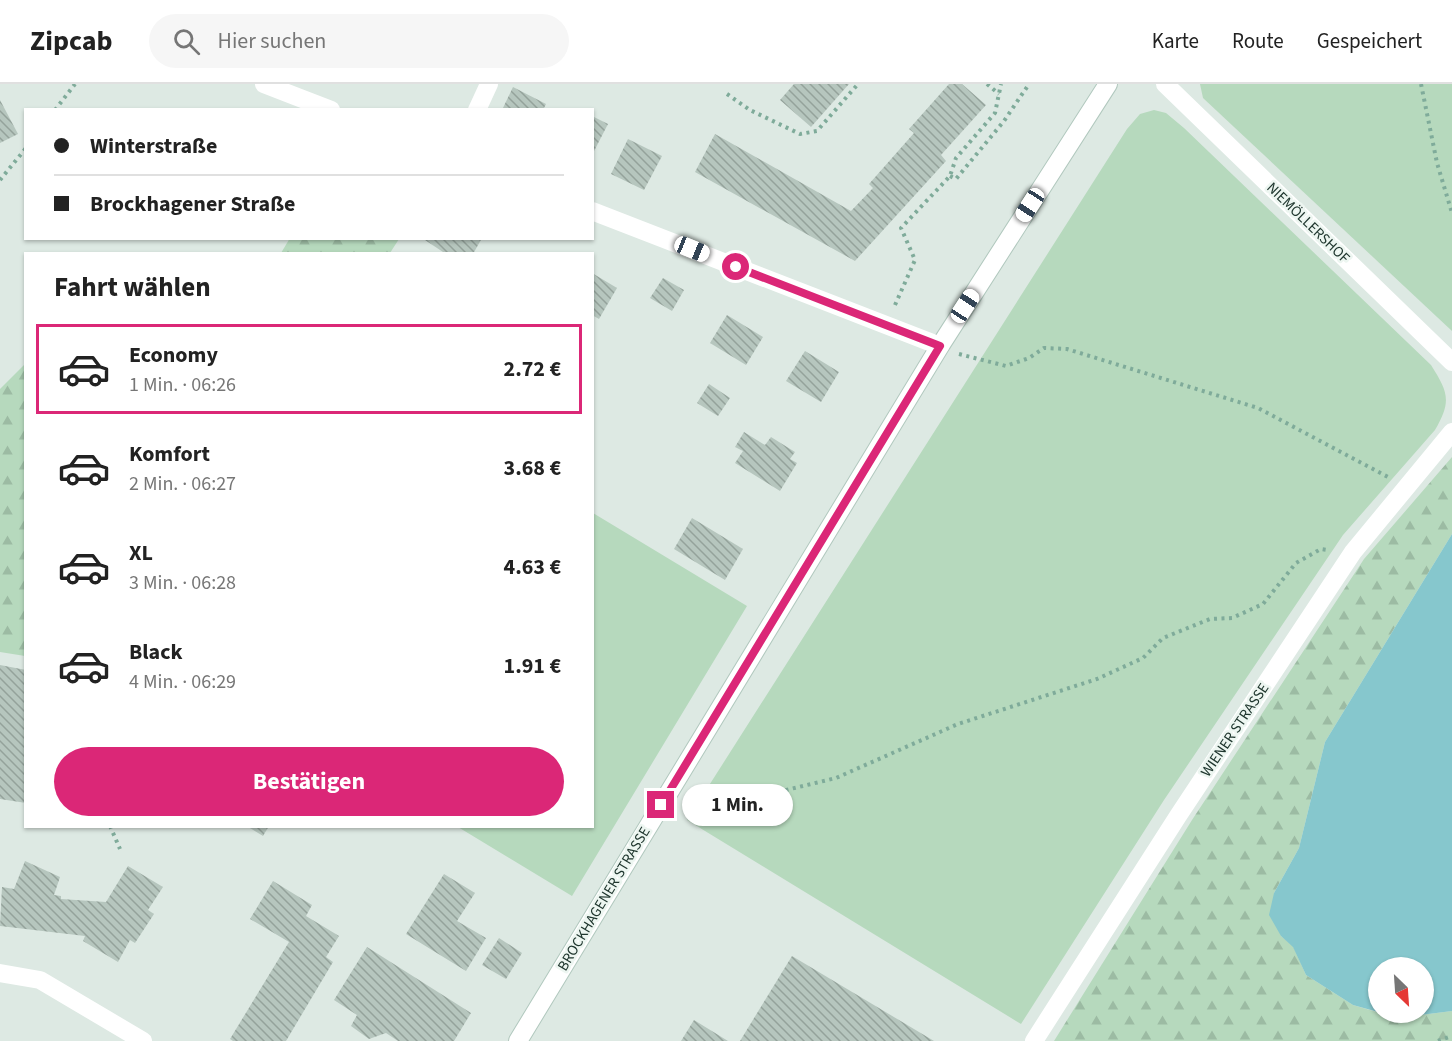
<!DOCTYPE html>
<html lang="de">
<meta charset="utf-8">
<style>
body{margin:0;font-family:"Source Sans 3",sans-serif;background:#f6f6f6;color:#222;height:100vh;display:flex;flex-direction:column;font-size:22px;white-space:nowrap}
*{box-sizing:border-box;margin:0}
p{font-size:20px;color:#767676}
.icon{flex:none;width:33px;height:33px;fill:none;stroke:currentColor;stroke-width:2;stroke-linecap:round;stroke-linejoin:round}
.map{position:relative;flex:1;overflow:hidden}
.details{position:absolute;left:24px;top:168px;width:570px;height:576px;display:flex;flex-direction:column;background:#fff;border-radius:0px;box-shadow:0 2px 4px #0004}
.details>*{flex:none}
.guide{position:absolute;left:24px;top:24px;width:570px;height:132px;border-radius:0px;box-shadow:0 2px 4px #0004;display:grid;align-content:center;height:132px;padding:0 30px;background:#fff}
.needle{width:39px;rotate:155deg}
.tools{position:absolute;left:1368px;top:873px;display:grid;gap:12px}
.tools a{display:grid;place-items:center;width:66px;height:66px;border-radius:50%;background:#fff;box-shadow:0 2px 4px #0004;font-size:30px}
.end{position:absolute;width:27px;height:27px;margin:-14px;border:8px solid #db2777;background:#fff;box-shadow:0 0 0 3px #fff}
.from{border-radius:50%}
.bubble{position:absolute;height:42px;border-radius:21px;background:#fff;box-shadow:0 2px 4px #0004;font-size:20px;font-weight:700;line-height:42px;text-align:center}
.car{position:absolute;width:18px;height:36px;margin:-18px -9px;border-radius:8px;box-shadow:0 0 4px 2px #0007;background:linear-gradient(#fff 24%,#345 0 40%,#fff 0 76%,#345 0 86%,#fff 0)}
.guide b{display:flex;align-items:center;gap:21px;height:57px;font-size:22px}
.guide b+b{border-top:2px solid #e0e0e0}
.guide i{width:15px;height:15px;background:#222}
ul{padding:0;list-style:none}
li{display:flex;align-items:center;gap:18px;height:90px;margin:0 12px 9px;padding:0 18px;border:3px solid transparent;border-radius:0px}
li div{flex:1}
li b{display:block;font-size:22px}
li em{font-style:normal;font-weight:700}
li.current{border-color:#db2777}
li>.icon{width:54px;height:54px;stroke-width:1.5}
h2{padding:0 30px;font-size:27px;line-height:72px}
.button{display:flex;gap:12px;margin-top:auto;padding:12px 30px}
.button a{flex:1;height:69px;border-radius:36px;background:#db2777;color:#fff;font-size:24px;font-weight:700;line-height:69px;text-align:center}
header{display:flex;align-items:center;gap:36px;box-sizing:border-box;height:84px;padding:0 30px;background:#fff;border-bottom:2px solid #e0e0e0}
header strong{font-size:28px}
nav{display:flex;gap:33px;margin-inline-start:auto;font-size:21px}
.search{width:420px;height:54px;background:#f6f6f6;display:flex;align-items:center;gap:15px;box-sizing:border-box;padding:0 21px;border-radius:33px;color:#767676;font-size:22px}
.map>svg:first-child{display:block}
.green{fill:#b6d9bd}
.forest{fill:url(#forest-firs)}
.water{fill:#86c7cd}
.building{fill:url(#building-back-hatch)}
.lines{fill:none;stroke-linecap:round;stroke-linejoin:round}
.secondary-casing{stroke:#b1c8be;stroke-width:20}
.path{stroke:#7fab9a;stroke-width:4;stroke-dasharray:3 4.5;stroke-linecap:butt}
.minor{stroke:#fff;stroke-width:18}
.secondary{stroke:#fff;stroke-width:18}
.route{stroke:#db2777;stroke-width:8}
.labels{text-anchor:middle;dominant-baseline:central;stroke-width:5;stroke-linejoin:round;paint-order:stroke}
.street-label{font-size:15px;fill:#20372f;stroke:#edf6f1}
</style>
<header>
<strong>Zipcab</strong>
<div class="search"><svg class="icon" aria-label="search" viewBox="0 0 24 24"><circle cx="10" cy="10" r="6"/><path d="M15 15l6 6"/></svg>Hier suchen</div>
<nav><a>Karte</a><a>Route</a><a>Gespeichert</a></nav>
</header>
<div class="map">
<svg width="1452" height="957" viewBox="0 0 1452 957">
<defs>
<pattern id="forest-firs" width="22" height="20" patternUnits="userSpaceOnUse" patternTransform="scale(1.5)"><rect width="22" height="20" fill="#b6d9bd"/><path d="M5 1l3.5 6h-7zM16 11l3.5 6h-7z" fill="#9cbba3"/></pattern>
<pattern id="building-back-hatch" width="6" height="6" patternUnits="userSpaceOnUse" patternTransform="scale(1.5)"><rect width="6" height="6" fill="#b6c6be"/><path d="M-1 5l2 2M0 0l6 6M5-1l2 2" fill="none" stroke="#94a29b"/></pattern>
</defs>
<rect width="100%" height="100%" fill="#dde9e3"/>
<g class="green">
<polygon points="1200,0 1452,0 1452,247 1203,14"/>
<path d="M 1154,26 L 1166,29 L 1184,44 L 1431,281 C 1448,308 1452,317 1435,346 L 1343,451 L 1164,716 L 1021,940 L 687,736 L 1127,45 L 1140,30 Z"/>
<polygon points="593,429 747,522 572,812 458,743 592,742"/>
</g>
<g class="forest">
<polygon points="290,154 399,154 399,155 390,169 281,169"/>
<polygon points="25,280 25,572 0,568 0,305"/>
<polygon points="1452,373 1452,450 1325,658 1299,764 1274,809 1281,852 1293,862 1306,891 1353,921 1397,934 1452,927 1452,957 1054,957 1192,736 1364,475"/>
</g>
<polygon class="water" points="1452,450 1452,927 1397,934 1379,928 1424,928 1424,884 1378,884 1378,928 1353,921 1306,891 1293,863 1281,852 1269,831 1274,809 1299,764 1325,658"/>
<g class="building">
<polygon points="794,0 849,0 811,43 780,16"/>
<polygon points="949,0 962,0 986,21 941,71 946,77 855,177 695,88 715,50 851,127 873,104 869,100 914,49 909,45"/>
<polygon points="513,3 546,20 543,26 502,26"/>
<polygon points="0,16 18,50 0,59"/>
<polygon points="592,32 608,40 592,71"/>
<polygon points="628,55 662,72 644,106 611,90"/>
<polygon points="426,154 482,154 473,170 446,170 425,156"/>
<polygon points="592,189 617,204 599,235 592,231"/>
<polygon points="663,194 684,206 672,227 650,214"/>
<polygon points="727,231 763,253 746,281 710,259"/>
<polygon points="805,267 839,288 821,318 786,297"/>
<polygon points="709,300 730,314 718,332 697,319"/>
<polygon points="744,348 765,361 771,353 795,368 790,375 797,379 780,407 735,379 743,367 735,363"/>
<polygon points="692,434 743,465 725,496 674,465"/>
<polygon points="0,581 26,586 26,719 0,715"/>
<polygon points="247,742 269,742 263,752"/>
<polygon points="25,777 60,793 54,811 61,812 61,815 106,818 128,782 163,803 148,826 154,830 135,859 130,856 118,878 83,857 85,852 0,842 2,803 14,805"/>
<polygon points="444,790 475,809 457,837 486,854 466,887 406,850"/>
<polygon points="273,797 312,821 306,832 339,852 326,873 333,878 286,957 233,957 230,955 289,858 250,835"/>
<polygon points="499,854 522,869 506,895 482,881"/>
<polygon points="367,863 471,929 454,957 398,957 386,949 369,955 351,942 357,931 334,916"/>
<polygon points="792,872 934,957 740,957"/>
<polygon points="694,936 728,957 681,957"/>
</g>
<g class="lines">
<defs>
<polyline id="secondary" points="518,957 940,262 1108,0"/>
</defs>
<use href="#secondary" class="secondary-casing"/>
<g class="path">
<polyline points="987,0 999,10"/>
<polyline points="1421,0 1437,79 1452,129"/>
<polyline points="727,10 750,26 800,50 817,47 858,0"/>
<polyline points="55,26 75,0"/>
<polyline points="950,92 956,95 1004,37 1029,0"/>
<polyline points="0,96 26,64"/>
<polyline points="895,221 915,176 901,144 950,92 956,74 995,29 1001,0"/>
<polyline points="959,270 1006,282 1029,274 1044,264 1067,265 1258,324 1388,393"/>
<polyline points="688,715 706,726 719,725 748,709 778,708 836,694 958,640 1097,595 1143,574 1163,554 1210,535 1232,534 1263,520 1296,479 1321,465 1328,466"/>
<polyline points="110,742 120,765"/>
<polyline points="1438,957 1452,952"/>
</g>
<g class="minor">
<polyline points="264,0 331,26"/>
<polyline points="1165,0 1452,278"/>
<polyline points="477,26 489,0"/>
<polyline points="592,127 940,262"/>
<polyline points="0,889 40,896 143,957"/>
<polyline points="1034,957 1178,732 1353,468 1452,348"/>
</g>
<use href="#secondary" class="secondary"/>
</g>
<g class="lines">
<polyline class="route" points="661,721 940,262 736,183"/>
</g>
<g class="labels">
<g class="street-label">
<text transform="translate(1308 139) rotate(44)">NIEMÖLLERSHOF</text>
<text transform="translate(1235 646) rotate(-56)">WIENER STRASSE</text>
<text transform="translate(604 815) rotate(-59)">BROCKHAGENER STRASSE</text>
</g>
</g>
</svg>
<div class="tools">
<a><svg class="needle" viewBox="-14 -14 28 28"><path d="M0-13l5 13h-10z" fill="#e53935"/><path d="M0 13l5-13h-10z" fill="#767676"/></svg></a>
</div>
<i class="end from" style="left:736px;top:183px"></i>
<i class="end" style="left:661px;top:721px"></i>
<div class="bubble" style="left:682px;top:700px;width:111px">1 Min.</div>
<i class="car" style="left:1030px;top:121px;rotate:213deg"></i>
<i class="car" style="left:692px;top:165px;rotate:112deg"></i>
<i class="car" style="left:965px;top:222px;rotate:33deg"></i>
<div class="guide">
<b><i class="from"></i>Winterstraße</b>
<b><i></i>Brockhagener Straße</b>
</div>
<section class="details">
<h2>Fahrt wählen</h2>
<ul>
<li class="current"><svg class="icon" aria-label="car" viewBox="0 0 24 24"><path d="M5 17H2v-5l4-1 3-4h7l3 4 3 1v5h-3M9 17h6M6 11h13"/><circle cx="7" cy="17" r="2"/><circle cx="17" cy="17" r="2"/></svg><div><b>Economy</b><p>1 Min. · 06:26</p></div><em>2.72 €</em></li>
<li><svg class="icon" aria-label="car" viewBox="0 0 24 24"><path d="M5 17H2v-5l4-1 3-4h7l3 4 3 1v5h-3M9 17h6M6 11h13"/><circle cx="7" cy="17" r="2"/><circle cx="17" cy="17" r="2"/></svg><div><b>Komfort</b><p>2 Min. · 06:27</p></div><em>3.68 €</em></li>
<li><svg class="icon" aria-label="car" viewBox="0 0 24 24"><path d="M5 17H2v-5l4-1 3-4h7l3 4 3 1v5h-3M9 17h6M6 11h13"/><circle cx="7" cy="17" r="2"/><circle cx="17" cy="17" r="2"/></svg><div><b>XL</b><p>3 Min. · 06:28</p></div><em>4.63 €</em></li>
<li><svg class="icon" aria-label="car" viewBox="0 0 24 24"><path d="M5 17H2v-5l4-1 3-4h7l3 4 3 1v5h-3M9 17h6M6 11h13"/><circle cx="7" cy="17" r="2"/><circle cx="17" cy="17" r="2"/></svg><div><b>Black</b><p>4 Min. · 06:29</p></div><em>1.91 €</em></li>
</ul>
<div class="button"><a>Bestätigen</a></div>
</section>
</div>
